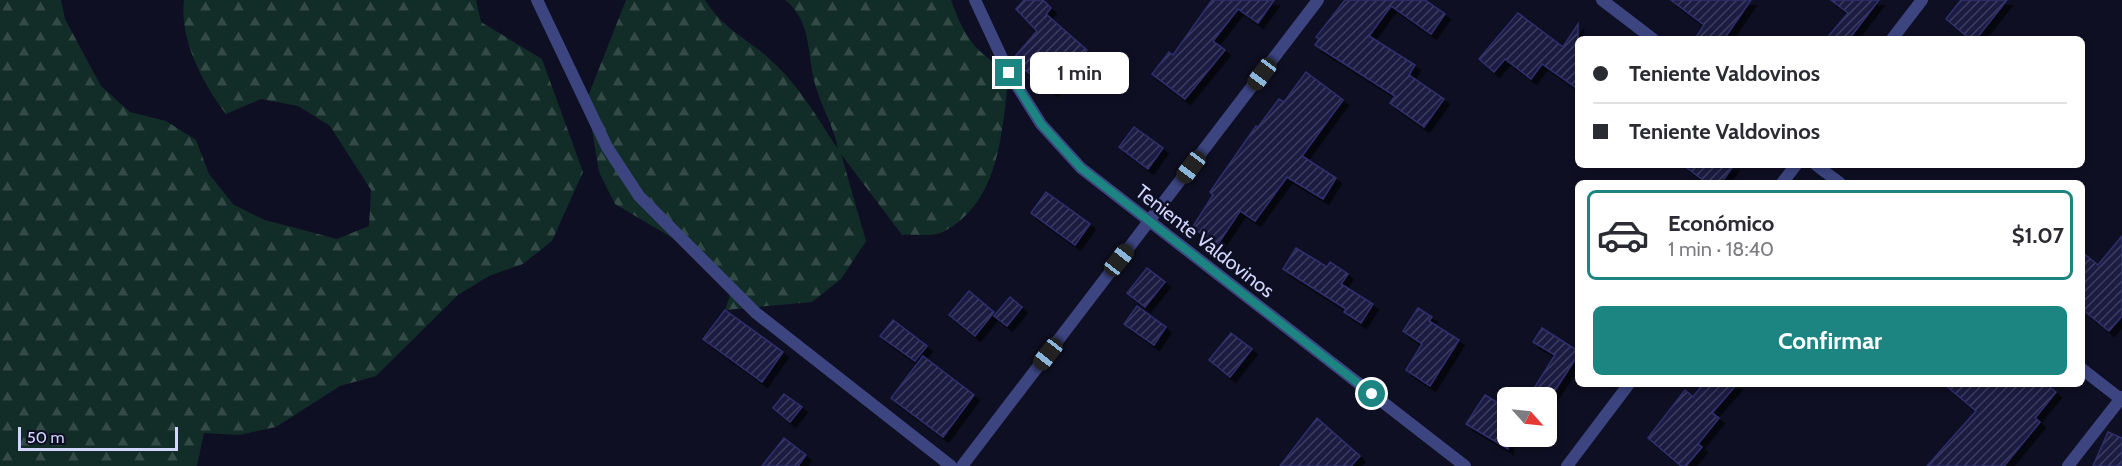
<!DOCTYPE html>
<html lang="es">
<meta charset="utf-8">
<style>
body{margin:0;font-family:Cabin,sans-serif;background:#f2f2f3;color:#2b2b33;height:100vh;display:flex;flex-direction:column;font-size:22px;white-space:nowrap}
*{box-sizing:border-box;margin:0}
p{font-size:20px;color:#7c7c81}
.icon{flex:none;width:33px;height:33px;fill:none;stroke:currentColor;stroke-width:2;stroke-linecap:round;stroke-linejoin:round}
.map{position:relative;flex:1;overflow:hidden}
.side{position:absolute;left:1575px;top:180px;width:510px;height:207px;display:flex;flex-direction:column;background:#fff;border-radius:9px;box-shadow:0 3px 9px #0003}
.side>*{flex:none}
.top-card{position:absolute;left:1575px;top:36px;width:510px;height:132px;border-radius:9px;box-shadow:0 3px 9px #0003;display:grid;align-content:center;height:132px;padding:0 18px;background:#fff}
.needle{width:39px;rotate:117deg}
.tools{position:absolute;left:1497px;top:387px;display:grid;gap:12px}
.tools a{display:grid;place-items:center;width:60px;height:60px;border-radius:9px;background:#fff;box-shadow:0 3px 9px #0003;font-size:30px}
.scale{position:absolute;left:18px;bottom:15px;width:160px;box-sizing:border-box;padding-left:6px;border:3px solid #d2d5fd;border-top:0;font-size:16px;line-height:21px;white-space:nowrap;color:#d2d5fd;-webkit-text-stroke:4px #0f0f23;paint-order:stroke}
.end{position:absolute;width:27px;height:27px;margin:-14px;border:8px solid #1c8581;background:#fff;box-shadow:0 0 0 3px #fff}
.from{border-radius:50%}
.bubble{position:absolute;height:42px;border-radius:9px;background:#fff;box-shadow:0 3px 9px #0003;font-size:20px;font-weight:800;line-height:42px;text-align:center}
.car{position:absolute;width:18px;height:36px;margin:-18px -9px;border-radius:8px;box-shadow:0 0 4px 2px #0007;background:linear-gradient(#222 24%,#8ab4d8 0 40%,#222 0 76%,#8ab4d8 0 86%,#222 0)}
.top-card b{display:flex;align-items:center;gap:21px;height:57px;font-size:22px}
.top-card b+b{border-top:2px solid #e1e1e2}
.top-card i{width:15px;height:15px;background:#2b2b33}
ul{padding:10px 0 0;list-style:none}
li{display:flex;align-items:center;gap:18px;height:90px;margin:0 12px 9px;padding:0 6px;border:3px solid #e1e1e2;border-radius:9px}
li div{flex:1}
li b{display:block;font-size:22px}
li em{font-style:normal;font-weight:800}
li.current{border-color:#1c8581}
li>.icon{width:54px;height:54px;stroke-width:1.5}
.primary-button{display:flex;gap:12px;margin-top:auto;padding:12px 18px}
.primary-button a{flex:1;height:69px;border-radius:9px;background:#1c8581;color:#fff;font-size:24px;font-weight:800;line-height:69px;text-align:center}
.map>svg:first-child{display:block}
.forest{fill:url(#forest-firs)}
.building{fill:url(#building-hatch);stroke:#302f6e;stroke-width:1.5;filter:url(#shadow)}
.lines{fill:none;stroke-linecap:round;stroke-linejoin:round}
.minor{stroke:#3c4580;stroke-width:12}
.route{stroke:#1c8581;stroke-width:8}
.labels{text-anchor:middle;dominant-baseline:central;stroke-width:5;stroke-linejoin:round;paint-order:stroke}
.street-label{font-size:20px;fill:#d2d5fd;stroke:#0f0f23}
</style>
<div class="map">
<svg width="2122" height="466" viewBox="0 0 2122 466">
<defs>
<pattern id="forest-firs" width="22" height="20" patternUnits="userSpaceOnUse" patternTransform="scale(1.5)"><rect width="22" height="20" fill="#122c27"/><path d="M5 1l3.5 6h-7zM16 11l3.5 6h-7z" fill="#344a47"/></pattern>
<pattern id="building-hatch" width="6" height="6" patternUnits="userSpaceOnUse" patternTransform="scale(1.5)"><rect width="6" height="6" fill="#1d1c43"/><path d="M-1 1l2-2M0 6l6-6M5 7l2-2" fill="none" stroke="#3d3c5f"/></pattern>
<filter id="shadow"><feDropShadow dx="5.5" dy="5.5" stdDeviation="0" flood-color="#0009"/></filter>
</defs>
<rect width="100%" height="100%" fill="#0f0f23"/>
<g class="forest">
<path d="M 0,0 L 61,0 L 65,19 L 101,86 L 130,112 L 166,121 L 196,140 L 209,174 L 234,205 L 265,220 L 337,239 L 369,226 L 371,190 L 330,126 L 298,106 L 261,99 L 226,114 C 203,84 179,39 184,0 L 476,0 L 481,22 L 542,59 L 583,172 L 552,241 L 523,264 L 489,276 L 458,295 L 376,376 L 340,386 L 276,427 L 239,435 L 204,433 L 197,466 L 0,466 Z"/>
<path d="M 626,0 L 705,0 C 726,33 752,40 777,66 C 802,90 819,121 838,149 C 834,127 821,106 815,84 C 807,54 812,21 785,0 L 951,0 C 965,39 975,51 1009,73 C 1002,129 1001,202 943,232 C 934,237 914,234 902,235 L 841,154 L 866,241 L 841,279 L 812,302 L 725,310 L 730,295 L 681,243 L 615,204 L 599,172 L 587,99 Z"/>
</g>
<g class="building">
<polygon points="1024,0 1043,0 1051,8 1046,14 1087,50 1052,91 1012,60 1037,31 1016,9"/>
<polygon points="1212,0 1274,0 1258,23 1238,9 1213,41 1225,50 1185,99 1152,74 1169,52 1173,55"/>
<polygon points="1345,0 1425,0 1445,14 1431,34 1391,6 1369,36 1415,65 1409,75 1444,99 1424,127 1390,103 1395,96 1315,45 1319,39 1316,37"/>
<polygon points="1671,0 1751,0 1724,39 1695,39 1704,25"/>
<polygon points="1831,0 1879,0 1849,39 1826,39 1848,13"/>
<polygon points="1961,0 2007,0 1976,39 1970,39 1946,19"/>
<polygon points="1518,13 1563,47 1578,24 1578,89 1542,64 1531,79 1505,59 1494,72 1479,59"/>
<polygon points="1306,72 1343,100 1302,156 1336,178 1323,199 1287,177 1255,221 1240,211 1218,244 1192,228 1213,195 1210,192 1256,126 1258,127 1279,99 1284,102"/>
<polygon points="1134,127 1163,148 1148,169 1119,147"/>
<polygon points="1683,165 1734,165 1721,183 1707,183"/>
<polygon points="1046,192 1090,224 1075,245 1031,213"/>
<polygon points="2122,236 2122,316 2109,331 2082,309 2082,252 2098,265"/>
<polygon points="1296,248 1327,267 1330,262 1348,274 1341,284 1373,304 1361,323 1344,312 1346,309 1283,269"/>
<polygon points="1147,268 1165,282 1145,307 1127,293"/>
<polygon points="969,291 994,312 975,336 949,315"/>
<polygon points="1010,297 1022,307 1007,326 994,316"/>
<polygon points="1137,306 1166,327 1154,345 1124,324"/>
<polygon points="1418,308 1432,317 1429,321 1459,340 1430,386 1406,370 1422,344 1403,331"/>
<polygon points="725,310 783,352 762,382 703,339"/>
<polygon points="893,320 927,346 915,361 880,336"/>
<polygon points="1542,328 1578,351 1578,355 1550,398 1528,398 1555,355 1533,342"/>
<polygon points="1231,333 1252,349 1230,377 1209,360"/>
<polygon points="923,356 974,395 943,437 891,398"/>
<polygon points="1703,384 1737,384 1712,413 1719,418 1698,444 1702,447 1686,466 1681,466 1648,438 1685,390 1693,397"/>
<polygon points="1944,384 2046,384 2056,392 2035,418 2040,422 2004,466 1927,466 1976,411"/>
<polygon points="784,394 802,407 790,422 773,408"/>
<polygon points="1485,395 1508,409 1508,449 1466,424"/>
<polygon points="1317,418 1360,456 1351,466 1280,466"/>
<polygon points="2108,432 2122,438 2122,466 2093,466"/>
<polygon points="784,438 806,455 798,466 762,466"/>
</g>
<g class="lines">
<g class="minor">
<polyline points="537,0 607,147 639,196 756,313 951,466"/>
<polyline points="975,0 1009,73 1041,124 1081,168 1465,466"/>
<polyline points="1602,0 1653,39"/>
<polyline points="1892,39 1922,0"/>
<polyline points="1816,165 1840,183"/>
<polyline points="1782,183 1796,165"/>
<polyline points="2082,369 2122,400"/>
<polyline points="962,466 1318,0"/>
<polyline points="1567,466 1629,384"/>
<polyline points="2068,466 2122,397"/>
</g>
</g>
<g class="lines">
<polyline class="route" points="1009,73 1041,124 1081,168 1372,394"/>
</g>
<g class="labels">
<g class="street-label">
<text transform="translate(1205 241) rotate(38)">Teniente Valdovinos</text>
</g>
</g>
</svg>
<div class="tools">
<a><svg class="needle" viewBox="-14 -14 28 28"><path d="M0-13l5 13h-10z" fill="#e53935"/><path d="M0 13l5-13h-10z" fill="#7c7c81"/></svg></a>
</div>
<div class="scale">50 m</div>
<i class="end from" style="left:1372px;top:394px"></i>
<i class="end" style="left:1009px;top:73px"></i>
<div class="bubble" style="left:1030px;top:52px;width:99px">1 min</div>
<i class="car" style="left:1262px;top:74px;rotate:217deg"></i>
<i class="car" style="left:1191px;top:167px;rotate:217deg"></i>
<i class="car" style="left:1119px;top:260px;rotate:38deg"></i>
<i class="car" style="left:1048px;top:354px;rotate:218deg"></i>
<div class="top-card">
<b><i class="from"></i>Teniente Valdovinos</b>
<b><i></i>Teniente Valdovinos</b>
</div>
<section class="side">
<ul>
<li class="current"><svg class="icon" aria-label="car" viewBox="0 0 24 24"><path d="M5 17H2v-5l4-1 3-4h7l3 4 3 1v5h-3M9 17h6M6 11h13"/><circle cx="7" cy="17" r="2"/><circle cx="17" cy="17" r="2"/></svg><div><b>Económico</b><p>1 min · 18:40</p></div><em>$1.07</em></li>
</ul>
<div class="primary-button"><a>Confirmar</a></div>
</section>
</div>
